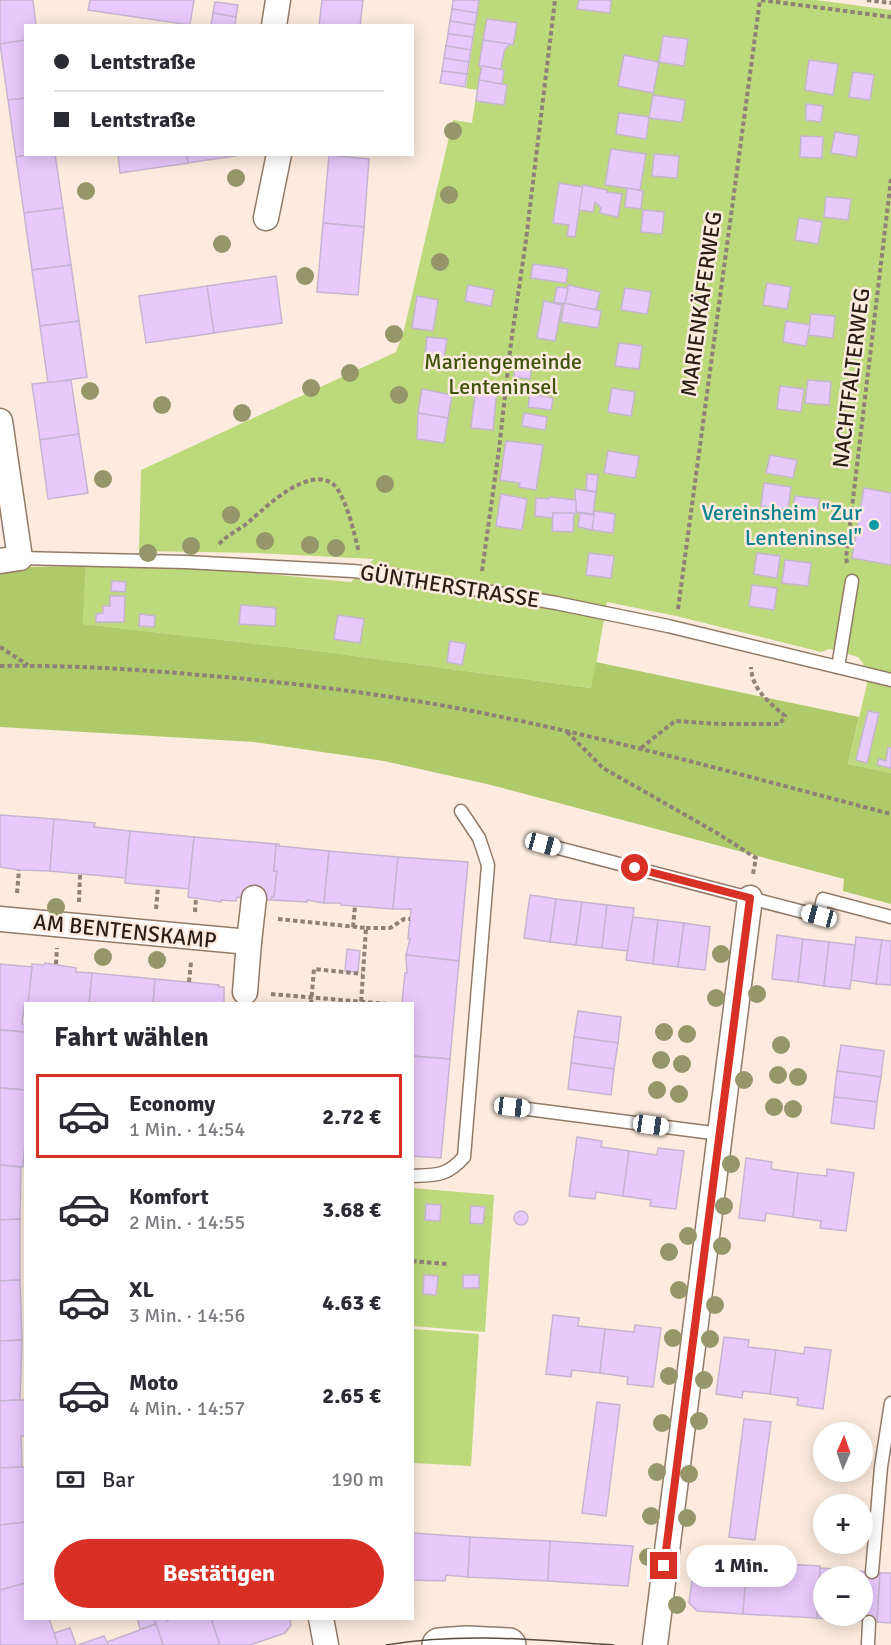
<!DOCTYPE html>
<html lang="de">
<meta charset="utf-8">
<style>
body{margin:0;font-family:Signika,sans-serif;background:#f2f2f3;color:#2b2b33;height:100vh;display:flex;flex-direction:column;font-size:22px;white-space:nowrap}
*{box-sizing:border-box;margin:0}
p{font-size:20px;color:#7c7c81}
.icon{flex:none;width:33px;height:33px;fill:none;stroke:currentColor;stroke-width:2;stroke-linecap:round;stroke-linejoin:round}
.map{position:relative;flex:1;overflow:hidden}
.sheet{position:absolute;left:24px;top:1002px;width:390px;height:618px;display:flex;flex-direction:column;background:#fff;border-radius:0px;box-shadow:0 3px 15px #0003}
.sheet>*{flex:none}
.hud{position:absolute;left:24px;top:24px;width:390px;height:132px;border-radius:0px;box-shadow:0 3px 15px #0003;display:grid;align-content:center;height:132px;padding:0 30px;background:#fff}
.needle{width:39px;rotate:2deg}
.tools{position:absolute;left:813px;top:1422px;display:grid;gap:12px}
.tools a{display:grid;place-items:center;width:60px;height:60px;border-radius:50%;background:#fff;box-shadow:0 3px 15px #0003;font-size:30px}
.end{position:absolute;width:27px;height:27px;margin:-14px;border:8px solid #d93025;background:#fff;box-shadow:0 0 0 3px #fff}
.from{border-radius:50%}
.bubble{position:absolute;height:42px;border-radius:21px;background:#fff;box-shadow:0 3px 15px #0003;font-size:20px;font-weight:700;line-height:42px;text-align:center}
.car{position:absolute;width:18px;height:36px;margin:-18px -9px;border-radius:8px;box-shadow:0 0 4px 2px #0007;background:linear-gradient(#fff 24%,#345 0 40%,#fff 0 76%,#345 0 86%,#fff 0)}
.hud b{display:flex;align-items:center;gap:21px;height:57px;font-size:22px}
.hud b+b{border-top:2px solid #e1e1e2}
.hud i{width:15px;height:15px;background:#2b2b33}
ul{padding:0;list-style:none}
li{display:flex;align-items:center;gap:18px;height:84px;margin:0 12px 9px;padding:0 18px;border:3px solid transparent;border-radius:0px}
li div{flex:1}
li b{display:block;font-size:22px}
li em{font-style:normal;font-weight:700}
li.selected{border-color:#d93025}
li>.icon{width:54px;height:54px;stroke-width:1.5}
h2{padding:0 30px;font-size:27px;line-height:72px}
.pay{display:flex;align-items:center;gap:15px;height:66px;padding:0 30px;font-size:22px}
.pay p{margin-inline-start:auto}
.primary-button{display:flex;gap:12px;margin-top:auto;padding:12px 30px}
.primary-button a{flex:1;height:69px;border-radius:36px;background:#d93025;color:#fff;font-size:24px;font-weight:700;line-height:69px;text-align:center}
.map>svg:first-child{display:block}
.green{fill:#bcd97b}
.forest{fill:#aeca6b}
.building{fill:#e8c9fc;stroke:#c6b5d1;stroke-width:1.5;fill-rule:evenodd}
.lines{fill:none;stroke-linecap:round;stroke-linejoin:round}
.service-casing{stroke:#937a66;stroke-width:15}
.minor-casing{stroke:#937a66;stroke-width:27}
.secondary-casing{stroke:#937a66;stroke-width:36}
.path{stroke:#8f8177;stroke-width:4;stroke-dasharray:4.5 3;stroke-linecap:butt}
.service{stroke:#fff;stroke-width:12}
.minor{stroke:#fff;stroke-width:24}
.secondary{stroke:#fff;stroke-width:33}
.tram{stroke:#564b41;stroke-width:1.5}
.tree{fill:#95976a}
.route{stroke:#d93025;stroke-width:8}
.culture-dot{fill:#0f9aa8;stroke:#fcebde;stroke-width:2}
.labels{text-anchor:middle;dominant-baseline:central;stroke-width:5;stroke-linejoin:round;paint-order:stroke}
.street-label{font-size:22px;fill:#281e16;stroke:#fcebde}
.park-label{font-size:22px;fill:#41520c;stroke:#fcebde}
.culture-label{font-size:22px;fill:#0d838f;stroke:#fcebde;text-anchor:end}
</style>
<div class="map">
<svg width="891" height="1645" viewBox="0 0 891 1645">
<rect width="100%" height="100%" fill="#fcebde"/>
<g class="green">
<path d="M 479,0 L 816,0 L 891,10 L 891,773 L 848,764 L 867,684 L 863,663 L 858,657 L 841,652 L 829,649 L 821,652 L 676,616 L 607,602 L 592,688 L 303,649 L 83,624 L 86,566 C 175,565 262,573 351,582 L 374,559 L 256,553 L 139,551 L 141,470 L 396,352 L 404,330 L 453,120 L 472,123 L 477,90 L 466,88 Z"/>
<polygon points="412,1188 494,1195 485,1332 413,1326"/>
<polygon points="413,1329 479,1334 471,1466 413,1463"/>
</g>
<polygon class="forest" points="86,566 83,624 303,649 591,688 596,662 859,717 848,764 891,773 891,904 843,891 844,879 487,784 384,761 254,742 0,727 0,570 19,567"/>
<g class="building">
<polygon points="0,0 33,0 36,26 26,26 26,40 0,44"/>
<polygon points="90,0 194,0 190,25 88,10"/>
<polygon points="322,0 363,0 360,26 319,26"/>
<polygon points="453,0 479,0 477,13 452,9"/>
<polygon points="579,0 611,0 610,13 577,9"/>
<polygon points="215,2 238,5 236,17 213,13"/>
<polygon points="452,9 477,13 475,25 450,21"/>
<polygon points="213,13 236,17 235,26 211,25"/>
<polygon points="487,19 517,23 513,45 483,40"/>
<polygon points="450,21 475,25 473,37 448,34"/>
<polygon points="448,34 473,37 471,50 446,46"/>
<polygon points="663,36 688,39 684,66 659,62"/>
<polygon points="26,40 26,98 8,100 0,44"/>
<polygon points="483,40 510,44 504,51 501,69 479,66"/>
<polygon points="446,46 471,50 469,62 444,58"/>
<polygon points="624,55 659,62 653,93 618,86"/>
<polygon points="444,58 469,62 467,74 442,71"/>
<polygon points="809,60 838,64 833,95 805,90"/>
<polygon points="482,66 504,70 502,84 479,80"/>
<polygon points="442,71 467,74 465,87 440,83"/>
<polygon points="853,72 874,75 870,100 849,97"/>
<polygon points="479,80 507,85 504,105 476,101"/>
<polygon points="653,95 685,100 682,122 649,118"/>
<polygon points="26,98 26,154 33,154 16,157 8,100"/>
<polygon points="806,104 823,106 821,122 806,120"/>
<polygon points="619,113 649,117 646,139 616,134"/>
<polygon points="835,132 859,136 856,157 831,153"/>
<polygon points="801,136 823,137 822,158 800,157"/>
<polygon points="611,149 646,154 640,190 605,185"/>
<polygon points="33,154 55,154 63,208 24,213 16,157"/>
<polygon points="118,154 187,154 188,163 120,173"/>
<polygon points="187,154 248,154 188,163"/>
<polygon points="654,154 679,156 677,178 652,176"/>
<polygon points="329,155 369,159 364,227 323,223"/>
<polygon points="559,183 583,187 575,237 567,236 569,225 553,223"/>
<polygon points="583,185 607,190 607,192 622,194 618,217 600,213 601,208 595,202 593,212 579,210"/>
<polygon points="627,188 643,191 641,209 625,207"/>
<polygon points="826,197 851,199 848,220 824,217"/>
<polygon points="63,208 71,265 32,270 24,213"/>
<polygon points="643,210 664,212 662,234 641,232"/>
<polygon points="799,218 822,222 818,244 795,240"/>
<polygon points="323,223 364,227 358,295 317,292"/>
<polygon points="533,264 568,269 566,283 531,278"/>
<polygon points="71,265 79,321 40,326 32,270"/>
<polygon points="276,276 282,323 214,333 207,286"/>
<polygon points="767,283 791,287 787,309 763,305"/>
<polygon points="468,285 494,290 491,306 465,301"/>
<polygon points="568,285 600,292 596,310 565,304"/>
<polygon points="207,286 214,333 146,343 139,296"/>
<polygon points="557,287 568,288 565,304 554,302"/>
<polygon points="625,288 651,292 647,314 621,310"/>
<polygon points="417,296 438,300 433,331 412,328"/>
<polygon points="544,301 562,305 555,341 537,338"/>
<polygon points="564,303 601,311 598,328 561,322"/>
<polygon points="811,314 835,316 833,338 808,335"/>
<polygon points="79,321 87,377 48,383 40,326"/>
<polygon points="786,321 810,325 806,346 783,342"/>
<polygon points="427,337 447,339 444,358 425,356"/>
<polygon points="619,343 642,346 639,369 615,366"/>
<polygon points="515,360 532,362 530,379 514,377"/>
<polygon points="71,380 79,434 40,440 32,384"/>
<polygon points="808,380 831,382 829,405 805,403"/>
<polygon points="476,386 497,388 493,430 471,428"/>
<polygon points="780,386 804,389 801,412 777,409"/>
<polygon points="612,388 635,392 631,416 608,412"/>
<polygon points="422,389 452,395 448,418 418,413"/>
<polygon points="530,394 553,398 551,410 528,407"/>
<polygon points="418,413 448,418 444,443 417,439"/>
<polygon points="524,413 547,417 545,430 522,426"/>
<polygon points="79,434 88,493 48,499 40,440"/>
<polygon points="506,441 543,445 536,490 519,487 520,483 500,480"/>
<polygon points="608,451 639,456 635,478 604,473"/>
<polygon points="770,455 797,460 793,478 766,473"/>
<polygon points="587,474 598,475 596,492 586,490"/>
<polygon points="764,483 791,487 788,509 761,506"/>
<polygon points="864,488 891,493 891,565 852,558"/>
<polygon points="575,489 596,492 593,514 576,512"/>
<polygon points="501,494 527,499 522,530 496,526"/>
<polygon points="795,496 819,499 816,522 791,519"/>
<polygon points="549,497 576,500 576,514 553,513 553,518 535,516 536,498 549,499"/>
<polygon points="594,511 615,514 613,533 592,530"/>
<polygon points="553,513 574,513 573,532 552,531"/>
<polygon points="580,513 594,515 592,530 578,527"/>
<polygon points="589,553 614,556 611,578 586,575"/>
<polygon points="757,553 780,556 777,578 754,574"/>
<polygon points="785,560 811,563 808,586 782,583"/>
<polygon points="112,581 126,582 125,592 111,591"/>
<polygon points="752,585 777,588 774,610 749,606"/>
<polygon points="110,596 125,596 124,622 96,622 96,614 103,613 103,606 110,606"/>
<polygon points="241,605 276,608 275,626 239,624"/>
<polygon points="140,614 155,616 154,627 139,626"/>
<polygon points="338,615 364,619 360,643 334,639"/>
<polygon points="450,641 466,644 462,665 447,662"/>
<polygon points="868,711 879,713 867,763 856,760"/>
<polygon points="888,747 891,748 891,768 877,765 879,759 886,761"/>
<polygon points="0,815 54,819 50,871 19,870 0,867"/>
<polygon points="54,819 95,823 94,827 130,831 126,878 50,871"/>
<polygon points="130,831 194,837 189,889 125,883"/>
<polygon points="194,837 276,844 274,871 277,871 274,897 272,897 271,900 237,897 236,901 221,900 221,902 188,897"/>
<polygon points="276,844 279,844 279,846 329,851 324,903 307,900 307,902 271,900 272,897 274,897 277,871 274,871"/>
<polygon points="329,851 398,857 393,909 341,905 341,903 324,903"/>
<polygon points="398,857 468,862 459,961 406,955 410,939 408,939 411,909 393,909"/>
<polygon points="530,895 556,899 550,942 524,938"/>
<polygon points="556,899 582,902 576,945 550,942"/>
<polygon points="582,902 607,905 602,948 576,945"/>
<polygon points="607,905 634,908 628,951 602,948"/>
<polygon points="633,917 658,920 653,964 626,960"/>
<polygon points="658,920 684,923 678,967 653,964"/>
<polygon points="684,923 710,927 705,970 678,967"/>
<polygon points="777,935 803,939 798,982 772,979"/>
<polygon points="856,937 882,940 876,984 851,980"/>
<polygon points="803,939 829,942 824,986 798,982"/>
<polygon points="882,940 891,941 891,985 876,984"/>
<polygon points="829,942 855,945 850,989 824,986"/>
<polygon points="347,949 360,951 358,972 345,971"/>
<polygon points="406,955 459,961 450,1059 412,1056 412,1004 402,1004 405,973 407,973"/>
<polygon points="45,963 76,968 76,972 92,973 89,1004 28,1004 32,964 44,965"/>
<polygon points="0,964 32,967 28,1004 26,1004 26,1007 24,1007 22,1024 26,1024 26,1032 0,1030"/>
<polygon points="92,973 155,979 153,1004 89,1004"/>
<polygon points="155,979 219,985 219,987 224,987 224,1004 153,1004"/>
<polygon points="578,1011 621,1017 618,1043 574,1037"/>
<polygon points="0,1030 26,1032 26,1090 0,1088"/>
<polygon points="574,1037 618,1043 614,1069 571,1063"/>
<polygon points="841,1045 884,1051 881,1077 837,1071"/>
<polygon points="412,1056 450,1059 441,1158 412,1156"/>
<polygon points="571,1063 614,1069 611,1095 568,1089"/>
<polygon points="837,1071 881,1077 877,1102 834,1097"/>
<polygon points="0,1088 26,1090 26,1131 23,1167 0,1165"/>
<polygon points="834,1097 877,1102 874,1129 831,1123"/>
<polygon points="577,1137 602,1141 601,1147 629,1151 623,1196 596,1192 595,1199 569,1196"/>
<polygon points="658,1148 684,1151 676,1209 650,1206 651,1200 623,1196 629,1151 657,1155"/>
<polygon points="746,1158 772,1162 771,1169 798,1173 793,1217 766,1213 765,1221 739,1218"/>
<polygon points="0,1165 21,1167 20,1219 0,1220"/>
<polygon points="827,1169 854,1173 846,1231 820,1228 821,1221 793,1217 798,1173 827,1176"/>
<polygon points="426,1204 441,1205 440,1221 425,1220"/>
<polygon points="471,1206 485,1207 483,1224 470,1223"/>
<circle cx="521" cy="1218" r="7"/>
<polygon points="20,1219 20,1280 0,1281 0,1220"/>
<polygon points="424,1275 438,1276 436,1295 423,1294"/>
<rect x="463" y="1275" width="16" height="13"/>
<polygon points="20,1280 22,1340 0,1341 0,1281"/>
<polygon points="553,1315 579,1318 578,1326 605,1329 600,1373 572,1370 571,1377 546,1374"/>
<polygon points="635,1325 661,1328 653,1387 627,1384 628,1377 600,1373 605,1329 634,1332"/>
<polygon points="724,1337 749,1340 748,1347 776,1350 770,1394 743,1391 742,1398 716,1394"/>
<polygon points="22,1340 20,1400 0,1401 0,1341"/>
<polygon points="805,1347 831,1350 823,1409 797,1405 798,1398 770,1394 776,1350 804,1354"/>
<polygon points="20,1400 26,1400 26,1436 21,1436 22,1467 0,1468 0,1401"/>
<polygon points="597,1402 620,1405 606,1516 582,1513"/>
<polygon points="744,1419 771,1422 755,1540 729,1537"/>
<polygon points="22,1467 26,1467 26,1522 0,1525 0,1468"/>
<polygon points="26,1522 26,1583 0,1590 0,1525"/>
<polygon points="412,1533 470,1537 468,1577 446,1575 445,1581 412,1580"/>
<polygon points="470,1537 550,1541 548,1581 468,1577"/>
<polygon points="550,1541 633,1546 628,1586 548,1581"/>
<polygon points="710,1553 748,1555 743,1614 697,1611 689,1603 695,1558 709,1559"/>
<polygon points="747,1562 820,1566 817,1618 743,1614"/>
<path d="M 820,1568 L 880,1573 L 877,1622 L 817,1618 ZM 824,1576 L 862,1576 L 862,1616 L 824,1616 Z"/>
<polygon points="880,1573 891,1573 891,1623 877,1622"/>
<polygon points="26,1583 26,1618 49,1618 58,1645 0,1645 0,1590"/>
<polygon points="137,1618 154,1618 156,1624 140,1629"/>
<polygon points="154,1618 166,1618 167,1621 173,1618 211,1618 220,1645 163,1645"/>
<polygon points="211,1618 290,1618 291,1625 285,1633 250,1645 220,1645"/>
<polygon points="156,1624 163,1645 108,1645 107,1642"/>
<polygon points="70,1628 76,1645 58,1645 54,1633"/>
<polygon points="104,1636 108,1645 78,1645"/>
</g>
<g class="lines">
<defs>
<g id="service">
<polyline points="20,558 186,562 353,571 397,576 556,603 668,626 891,680"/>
<polyline points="838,667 852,581"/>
<polyline points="543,844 819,916 823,899 891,917"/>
<polyline points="512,1107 720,1134"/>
<path d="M 412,1176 C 437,1175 447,1176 464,1157 L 488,865 L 479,838 L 461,811"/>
<polyline points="872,1572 881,1467 891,1403"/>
<polyline points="868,1645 869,1622"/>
</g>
<g id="minor">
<polyline points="274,26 278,0"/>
<polyline points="266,218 279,154"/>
<polyline points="0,421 20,558 0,561"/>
<polyline points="0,919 249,942 245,992"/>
<polyline points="249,942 254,898"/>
<polyline points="321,1618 326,1645"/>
<polyline points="655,1645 750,898"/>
</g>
<polyline id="secondary" points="439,1645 466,1643 509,1645"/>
</defs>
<use href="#service" class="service-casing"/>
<use href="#minor" class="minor-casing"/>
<use href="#secondary" class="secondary-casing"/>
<g class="path">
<polyline points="761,0 891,17"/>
<polyline points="867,0 891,3"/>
<path d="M 219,544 C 228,534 242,529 252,519 C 268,505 309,466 333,484 C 346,495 355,536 359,553"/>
<polyline points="847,563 846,558 891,179"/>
<polyline points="482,571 499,449 511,343 526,240 555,0"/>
<polyline points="678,609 760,0"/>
<polyline points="0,647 28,665"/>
<path d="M 0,666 C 67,665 134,669 200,675 C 288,682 375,693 462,709 C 607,737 749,777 891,814"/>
<polyline points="567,732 603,768 717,833 756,858 753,874"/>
<path d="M 641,748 L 675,721 L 720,724 L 780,724 L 785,716 C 769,702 752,690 751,667"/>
<polyline points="17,893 19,870"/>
<polyline points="79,902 80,875"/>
<polyline points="156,909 158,887"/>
<polyline points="195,912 196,898"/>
<polyline points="278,919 366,928 361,1004"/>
<polyline points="353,927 355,906"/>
<polyline points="366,928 390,928 404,919 410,919"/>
<polyline points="56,964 57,948"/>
<polyline points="189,982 191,962"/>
<polyline points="271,994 388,1004"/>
<polyline points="311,1004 314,969 362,974"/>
<polyline points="412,1261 447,1264"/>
</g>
<use href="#service" class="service"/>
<use href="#minor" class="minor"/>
<use href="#secondary" class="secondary"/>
<path class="tram" d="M 386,1645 C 462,1632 538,1640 614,1645"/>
</g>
<g class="tree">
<circle cx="453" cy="131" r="9"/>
<circle cx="236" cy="178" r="9"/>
<circle cx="86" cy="191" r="9"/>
<circle cx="449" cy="195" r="9"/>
<circle cx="222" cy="244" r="9"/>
<circle cx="440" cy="262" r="9"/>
<circle cx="305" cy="276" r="9"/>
<circle cx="394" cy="334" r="9"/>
<circle cx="350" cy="373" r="9"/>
<circle cx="311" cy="388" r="9"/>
<circle cx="90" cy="391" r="9"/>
<circle cx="399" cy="395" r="9"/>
<circle cx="162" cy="405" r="9"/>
<circle cx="242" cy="413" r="9"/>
<circle cx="103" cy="479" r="9"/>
<circle cx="385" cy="484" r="9"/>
<circle cx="231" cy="515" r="9"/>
<circle cx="265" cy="541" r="9"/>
<circle cx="310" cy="545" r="9"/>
<circle cx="191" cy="546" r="9"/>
<circle cx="336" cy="548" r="9"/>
<circle cx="148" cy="553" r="9"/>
<circle cx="56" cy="907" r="9"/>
<circle cx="721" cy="954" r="9"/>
<circle cx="103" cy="957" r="9"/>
<circle cx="157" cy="960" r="9"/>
<circle cx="757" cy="994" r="9"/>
<circle cx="716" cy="998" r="9"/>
<circle cx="664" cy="1032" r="9"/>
<circle cx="687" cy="1034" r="9"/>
<circle cx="781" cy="1045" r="9"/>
<circle cx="661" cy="1060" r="9"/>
<circle cx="682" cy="1064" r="9"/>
<circle cx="778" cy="1075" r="9"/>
<circle cx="798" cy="1077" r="9"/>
<circle cx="744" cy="1080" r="9"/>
<circle cx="657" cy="1090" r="9"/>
<circle cx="679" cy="1094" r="9"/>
<circle cx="774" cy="1107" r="9"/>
<circle cx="793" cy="1109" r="9"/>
<circle cx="731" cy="1164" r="9"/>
<circle cx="724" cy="1206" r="9"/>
<circle cx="688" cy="1236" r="9"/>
<circle cx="722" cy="1246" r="9"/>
<circle cx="669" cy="1252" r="9"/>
<circle cx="679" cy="1290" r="9"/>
<circle cx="715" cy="1305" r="9"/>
<circle cx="673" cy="1338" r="9"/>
<circle cx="710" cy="1339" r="9"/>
<circle cx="669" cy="1376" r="9"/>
<circle cx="704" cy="1380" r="9"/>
<circle cx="699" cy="1421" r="9"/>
<circle cx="662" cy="1423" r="9"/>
<circle cx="657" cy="1472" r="9"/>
<circle cx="689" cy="1474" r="9"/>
<circle cx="651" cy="1516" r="9"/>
<circle cx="687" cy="1518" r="9"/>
<circle cx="648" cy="1557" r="9"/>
<circle cx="677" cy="1605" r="9"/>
</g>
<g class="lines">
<polyline class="route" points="635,868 750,898 664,1566"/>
</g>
<circle class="culture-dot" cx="874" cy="525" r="6"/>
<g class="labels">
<g class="street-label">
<text transform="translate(701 304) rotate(-82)">MARIENKÄFERWEG</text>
<text transform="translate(851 378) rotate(-83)">NACHTFALTERWEG</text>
<text transform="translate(450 586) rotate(9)">GÜNTHERSTRASSE</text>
<text transform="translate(125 931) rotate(6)">AM BENTENSKAMP</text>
</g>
<g class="park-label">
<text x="503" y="361">Mariengemeinde<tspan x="503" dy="25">Lenteninsel</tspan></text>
</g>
<g class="culture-label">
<text x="862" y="512">Vereinsheim "Zur<tspan x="862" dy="25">Lenteninsel"</tspan></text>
</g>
</g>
</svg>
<div class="tools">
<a><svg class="needle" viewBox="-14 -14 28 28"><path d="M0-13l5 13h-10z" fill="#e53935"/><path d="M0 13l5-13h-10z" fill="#7c7c81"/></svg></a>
<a>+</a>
<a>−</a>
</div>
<i class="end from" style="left:635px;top:868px"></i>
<i class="end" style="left:664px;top:1566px"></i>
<div class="bubble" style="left:686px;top:1545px;width:111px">1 Min.</div>
<i class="car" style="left:543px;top:844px;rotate:105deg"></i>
<i class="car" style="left:819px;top:916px;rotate:285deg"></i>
<i class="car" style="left:512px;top:1107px;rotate:97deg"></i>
<i class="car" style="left:651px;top:1125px;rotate:98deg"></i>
<div class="hud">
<b><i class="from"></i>Lentstraße</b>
<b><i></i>Lentstraße</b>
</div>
<section class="sheet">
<h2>Fahrt wählen</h2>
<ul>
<li class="selected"><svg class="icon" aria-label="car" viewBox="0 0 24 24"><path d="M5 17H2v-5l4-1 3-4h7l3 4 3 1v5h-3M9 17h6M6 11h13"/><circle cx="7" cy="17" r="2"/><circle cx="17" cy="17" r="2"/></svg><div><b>Economy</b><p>1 Min. · 14:54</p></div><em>2.72 €</em></li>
<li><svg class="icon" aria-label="car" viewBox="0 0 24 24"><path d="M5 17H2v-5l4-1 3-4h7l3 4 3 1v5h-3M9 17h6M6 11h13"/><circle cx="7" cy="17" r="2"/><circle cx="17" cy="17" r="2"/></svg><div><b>Komfort</b><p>2 Min. · 14:55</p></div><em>3.68 €</em></li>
<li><svg class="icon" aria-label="car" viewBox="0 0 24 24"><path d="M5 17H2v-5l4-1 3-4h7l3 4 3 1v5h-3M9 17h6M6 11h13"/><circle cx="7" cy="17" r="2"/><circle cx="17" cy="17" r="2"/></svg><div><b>XL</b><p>3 Min. · 14:56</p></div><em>4.63 €</em></li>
<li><svg class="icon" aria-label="car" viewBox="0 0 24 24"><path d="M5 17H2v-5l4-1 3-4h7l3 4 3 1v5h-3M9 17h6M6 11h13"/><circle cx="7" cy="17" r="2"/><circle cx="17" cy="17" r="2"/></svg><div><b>Moto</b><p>4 Min. · 14:57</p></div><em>2.65 €</em></li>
</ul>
<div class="pay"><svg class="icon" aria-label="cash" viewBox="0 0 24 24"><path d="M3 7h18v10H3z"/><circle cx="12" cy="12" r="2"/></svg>Bar<p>190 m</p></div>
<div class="primary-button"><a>Bestätigen</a></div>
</section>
</div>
